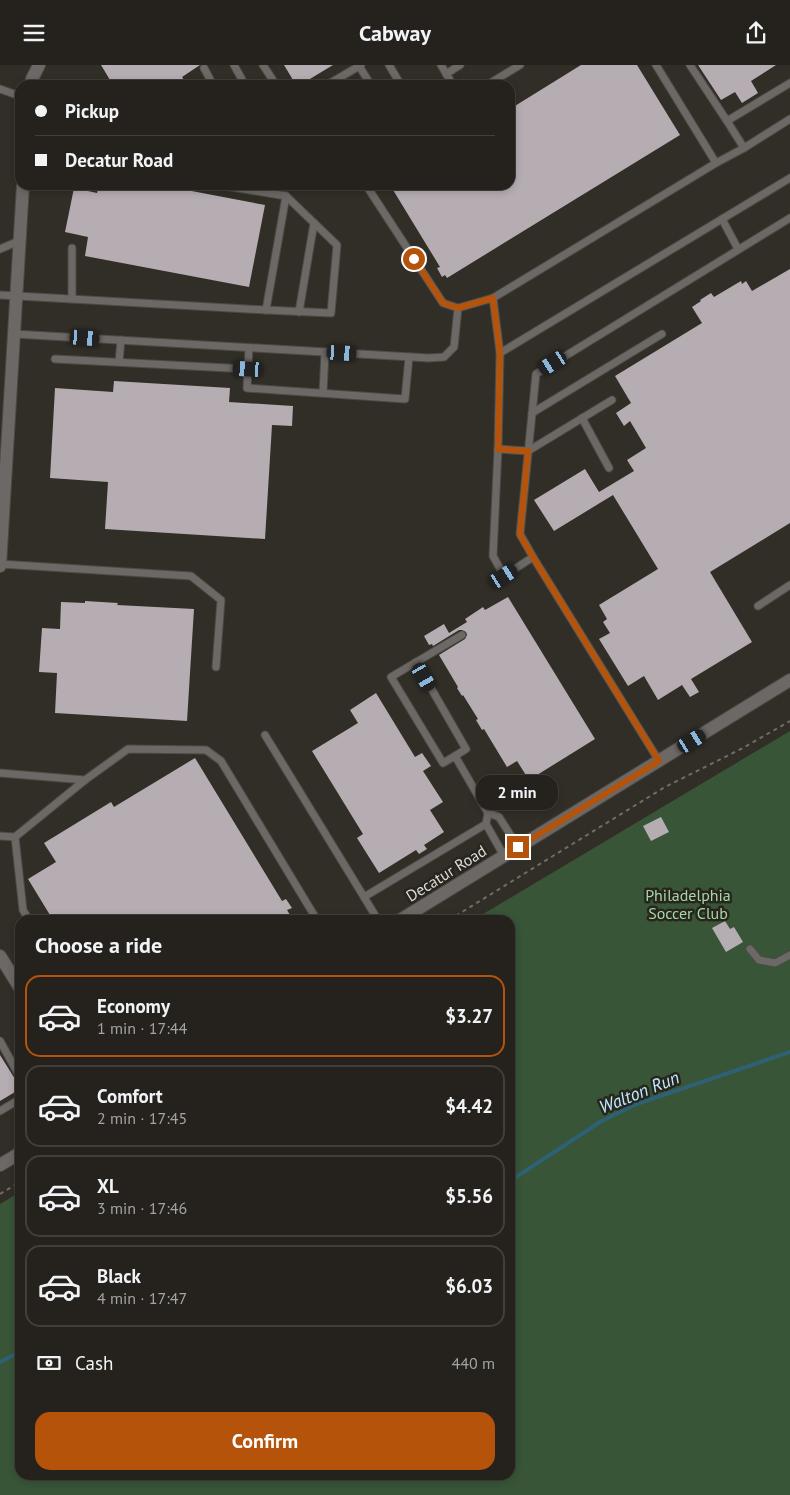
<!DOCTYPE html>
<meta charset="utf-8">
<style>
body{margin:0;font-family:"PT Sans",sans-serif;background:#2d2a26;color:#f1f3f6;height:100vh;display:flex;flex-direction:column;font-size:19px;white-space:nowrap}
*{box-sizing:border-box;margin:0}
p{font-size:16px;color:#a3a4a4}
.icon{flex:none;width:28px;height:28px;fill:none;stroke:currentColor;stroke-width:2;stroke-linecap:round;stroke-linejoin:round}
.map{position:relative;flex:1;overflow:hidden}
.details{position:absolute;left:15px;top:850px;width:500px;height:565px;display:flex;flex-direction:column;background:#25221d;border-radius:15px;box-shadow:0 2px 8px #0003,0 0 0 1px #423f3b}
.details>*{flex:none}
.banner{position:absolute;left:15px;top:15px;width:500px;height:110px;border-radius:15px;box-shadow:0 2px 8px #0003,0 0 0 1px #423f3b;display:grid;align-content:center;height:110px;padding:0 20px;background:#25221d}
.end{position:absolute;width:22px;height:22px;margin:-11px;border:6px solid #b45309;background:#fff;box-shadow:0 0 0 2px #fff}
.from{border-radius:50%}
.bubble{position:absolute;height:35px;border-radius:15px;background:#25221d;box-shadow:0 2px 8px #0003,0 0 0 1px #423f3b;font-size:16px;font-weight:600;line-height:35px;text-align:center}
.car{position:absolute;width:15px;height:30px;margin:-15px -8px;border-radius:6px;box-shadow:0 0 4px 1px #0007;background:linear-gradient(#222 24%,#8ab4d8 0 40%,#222 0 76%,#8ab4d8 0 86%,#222 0)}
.banner b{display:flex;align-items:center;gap:18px;height:48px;font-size:19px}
.banner b+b{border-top:1px solid #423f3b}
.banner i{width:12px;height:12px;background:#f1f3f6}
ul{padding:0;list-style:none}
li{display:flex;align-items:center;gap:15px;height:82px;margin:0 10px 8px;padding:0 10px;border:2px solid #423f3b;border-radius:15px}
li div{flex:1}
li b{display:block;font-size:19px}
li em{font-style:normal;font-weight:600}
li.current{border-color:#b45309}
li>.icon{width:45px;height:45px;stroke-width:1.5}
h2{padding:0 20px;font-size:22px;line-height:60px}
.pay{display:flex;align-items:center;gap:12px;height:55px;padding:0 20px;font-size:19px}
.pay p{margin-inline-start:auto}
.primary-button{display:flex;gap:10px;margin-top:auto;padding:10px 20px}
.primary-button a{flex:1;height:58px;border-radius:15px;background:#b45309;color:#fff;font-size:20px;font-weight:600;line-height:58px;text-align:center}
header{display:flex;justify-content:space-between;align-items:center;height:65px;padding:0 20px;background:#25221d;font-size:22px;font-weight:600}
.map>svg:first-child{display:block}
.green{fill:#385538}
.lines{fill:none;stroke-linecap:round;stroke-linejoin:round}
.stream{stroke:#2e6173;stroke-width:4}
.building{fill:#b6adb3}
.service-casing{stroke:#4c4a43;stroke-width:9}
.minor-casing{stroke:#4c4a43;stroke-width:14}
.tertiary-casing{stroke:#4c4a43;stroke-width:14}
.path{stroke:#706d67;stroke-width:2;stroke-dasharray:4 4;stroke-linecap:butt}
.service{stroke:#6c6866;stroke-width:7}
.minor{stroke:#6c6866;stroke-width:12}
.tertiary{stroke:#6c6866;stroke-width:12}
.route{stroke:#b45309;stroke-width:6}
.labels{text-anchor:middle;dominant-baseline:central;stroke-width:5;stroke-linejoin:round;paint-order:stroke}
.street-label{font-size:16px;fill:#dcdbd6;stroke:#27251e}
.park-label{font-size:16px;fill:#a5d9a4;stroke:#27251e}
.water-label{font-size:18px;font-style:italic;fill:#bdecff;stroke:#27251e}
</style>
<header><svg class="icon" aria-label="menu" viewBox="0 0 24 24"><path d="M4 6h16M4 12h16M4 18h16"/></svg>Cabway<svg class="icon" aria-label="share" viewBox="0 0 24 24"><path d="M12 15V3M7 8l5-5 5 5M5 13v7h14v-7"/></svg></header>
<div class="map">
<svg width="790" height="1430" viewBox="0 0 790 1430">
<rect width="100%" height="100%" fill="#312e27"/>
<polygon class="green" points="790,666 790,1430 0,1430 0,1139 20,1127 20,1410 510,1410 510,855 473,855"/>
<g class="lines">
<g class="stream">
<polyline points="510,1116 600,1057 634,1040 790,987"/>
<polyline points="0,1297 20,1287"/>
</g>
</g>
<g class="building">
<polygon points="101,0 200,0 182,12 184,15 176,20 113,20"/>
<polygon points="284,0 333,0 300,20 296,20"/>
<polygon points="581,0 637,0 680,70 447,213 445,210 442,212 437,203 440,202 390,120 510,120 510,44"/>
<polygon points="698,0 776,0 751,16 758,28 742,38 735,27 721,35"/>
<polygon points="99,120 160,120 265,140 249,222 85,191 88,172 65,167 74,123 97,128"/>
<polygon points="790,204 790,458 710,507 752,577 691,614 699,627 690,632 682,620 658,635 644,611 628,621 599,574 610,568 603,557 607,554 599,540 658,504 613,430 554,466 534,435 585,404 599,427 634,406 627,395 646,383 630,356 624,361 616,348 631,338 615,311 702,258 692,242 701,236 700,235 711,228 714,232 741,216 742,219 746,216 752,226"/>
<polygon points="114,316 230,323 229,337 293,341 292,361 272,360 265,474 105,464 108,417 50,413 55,323 113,327"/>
<polygon points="508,532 595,674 529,715 517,696 507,702 484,664 482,665 476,655 478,654 463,630 462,631 457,623 458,622 439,590 465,574 467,570 466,567 462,565 459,565 433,581 432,579 429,580 424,571 444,559 449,568 467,557 465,554 483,542 485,545"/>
<polygon points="85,536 118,538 117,540 194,544 187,656 55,648 57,608 39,607 42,563 60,564 61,537 85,538"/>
<polygon points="376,628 415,692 422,688 431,701 423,706 443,737 430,745 444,767 424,780 427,784 419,789 416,785 379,808 357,773 363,769 312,686 358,658 350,645"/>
<polygon points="195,693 282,836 286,834 292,843 287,845 293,855 53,855 28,814 56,797 44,778 111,737 114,742"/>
<polygon points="661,752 669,767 651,776 643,761"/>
<polygon points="725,856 730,864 734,862 743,877 726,887 712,863"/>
<polygon points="0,990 20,1022 20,1024 0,1036"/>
</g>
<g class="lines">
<defs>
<g id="service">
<polyline points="234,0 245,20"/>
<polyline points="263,0 276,20"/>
<polyline points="389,0 401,20"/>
<polyline points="441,0 453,20"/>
<polyline points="690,0 727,56 790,18"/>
<polyline points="359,1 371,20"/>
<polyline points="204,3 213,20"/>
<polyline points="446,9 460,0"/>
<polyline points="327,20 361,0"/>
<polyline points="487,20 520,0"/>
<polyline points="0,24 20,31"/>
<polyline points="727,56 744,83 790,54"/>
<polyline points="716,98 744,83"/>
<polyline points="366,120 443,238 458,243 493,233 716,98 656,0"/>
<polyline points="722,154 738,184"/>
<polyline points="72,183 72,234"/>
<polyline points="0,184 19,176"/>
<polyline points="0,230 266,245 286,131 219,120"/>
<polyline points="493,233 500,288"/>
<polyline points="266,245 331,248 337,180 286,131"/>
<polyline points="299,247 314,158"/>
<polyline points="14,269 429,293 444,292 454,282 458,243"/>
<polyline points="249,283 247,323 405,334 409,292"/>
<polyline points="55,294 248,304"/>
<polyline points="119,297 121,275"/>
<polyline points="323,328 325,287"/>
<polyline points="532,348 662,269"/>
<polyline points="582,353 609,403"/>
<polyline points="498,384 528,386 612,335"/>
<polyline points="533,492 504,511 493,491 498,384 500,288 790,113"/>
<polyline points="0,499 191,511 221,535 216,602"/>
<polyline points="758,541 790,520"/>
<polyline points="462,570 391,612 443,698 455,691 488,748 499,752 518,782"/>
<polyline points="416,597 466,684 455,691"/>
<polyline points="265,670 364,832"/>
<polyline points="659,696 533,492 520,469 536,309 790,153"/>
<polyline points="0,708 85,715 128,684 206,685 221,696 317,855"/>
<polyline points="488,748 486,759 504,791"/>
<polyline points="0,771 15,772 23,845 29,855"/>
<polyline points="15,772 85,715"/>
<polyline points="378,855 364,832 486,759"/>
<polyline points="750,884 759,895 775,898 790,890"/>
<polyline points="0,976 20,1012"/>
<polyline points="0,1046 20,1034"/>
</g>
<g id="minor">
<polyline points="31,20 32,14 39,0"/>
<polyline points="0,501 23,120"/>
<polyline points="0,891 20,923"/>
</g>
<g id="tertiary">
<polyline points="400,855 790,615"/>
<polyline points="0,1100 20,1088"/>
</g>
</defs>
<use href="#service" class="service-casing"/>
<use href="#minor" class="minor-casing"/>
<use href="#tertiary" class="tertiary-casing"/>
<g class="path">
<polyline points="449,855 665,722 743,683 790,656"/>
<polyline points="0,1129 20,1117"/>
</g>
<use href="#service" class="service"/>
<use href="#minor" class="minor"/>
<use href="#tertiary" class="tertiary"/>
</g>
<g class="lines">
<polyline class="route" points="414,194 443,238 458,243 493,233 500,288 498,384 528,386 520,470 533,492 659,696 518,782"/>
</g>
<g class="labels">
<g class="street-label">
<text transform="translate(446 808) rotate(-32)">Decatur Road</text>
</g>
<g class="park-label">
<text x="688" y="830">Philadelphia<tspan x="688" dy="18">Soccer Club</tspan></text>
</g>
<g class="water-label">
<text transform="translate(639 1027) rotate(-22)">Walton Run</text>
</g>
</g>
</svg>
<i class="end from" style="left:414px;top:194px"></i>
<i class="end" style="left:518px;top:782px"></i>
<div class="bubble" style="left:476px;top:710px;width:82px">2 min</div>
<i class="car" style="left:85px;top:273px;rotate:94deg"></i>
<i class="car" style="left:342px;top:288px;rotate:93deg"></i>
<i class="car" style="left:553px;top:298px;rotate:238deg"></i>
<i class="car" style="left:248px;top:304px;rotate:273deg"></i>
<i class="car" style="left:504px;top:511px;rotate:57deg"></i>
<i class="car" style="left:424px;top:612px;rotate:150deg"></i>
<i class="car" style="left:692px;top:676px;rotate:59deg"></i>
<div class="banner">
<b><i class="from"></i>Pickup</b>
<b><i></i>Decatur Road</b>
</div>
<section class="details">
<h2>Choose a ride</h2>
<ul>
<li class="current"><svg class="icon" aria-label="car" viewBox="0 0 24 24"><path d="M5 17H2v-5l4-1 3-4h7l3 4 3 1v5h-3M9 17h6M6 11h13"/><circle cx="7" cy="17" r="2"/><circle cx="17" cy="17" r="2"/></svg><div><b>Economy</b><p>1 min · 17:44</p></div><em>$3.27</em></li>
<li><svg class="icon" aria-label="car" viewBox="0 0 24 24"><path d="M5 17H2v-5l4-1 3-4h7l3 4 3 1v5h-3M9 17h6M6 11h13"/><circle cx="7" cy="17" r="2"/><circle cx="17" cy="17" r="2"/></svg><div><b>Comfort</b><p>2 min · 17:45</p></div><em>$4.42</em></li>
<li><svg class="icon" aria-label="car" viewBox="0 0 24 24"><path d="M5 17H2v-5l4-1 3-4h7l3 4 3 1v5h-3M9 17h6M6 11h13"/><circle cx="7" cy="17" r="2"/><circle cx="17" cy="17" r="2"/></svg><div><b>XL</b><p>3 min · 17:46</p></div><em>$5.56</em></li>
<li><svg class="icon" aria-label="car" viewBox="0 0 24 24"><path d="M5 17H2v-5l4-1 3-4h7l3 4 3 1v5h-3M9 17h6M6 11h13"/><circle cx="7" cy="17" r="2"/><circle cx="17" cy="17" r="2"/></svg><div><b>Black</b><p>4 min · 17:47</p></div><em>$6.03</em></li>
</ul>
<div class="pay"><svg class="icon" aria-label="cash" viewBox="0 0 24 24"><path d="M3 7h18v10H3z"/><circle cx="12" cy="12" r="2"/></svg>Cash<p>440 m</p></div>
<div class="primary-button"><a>Confirm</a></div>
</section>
</div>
